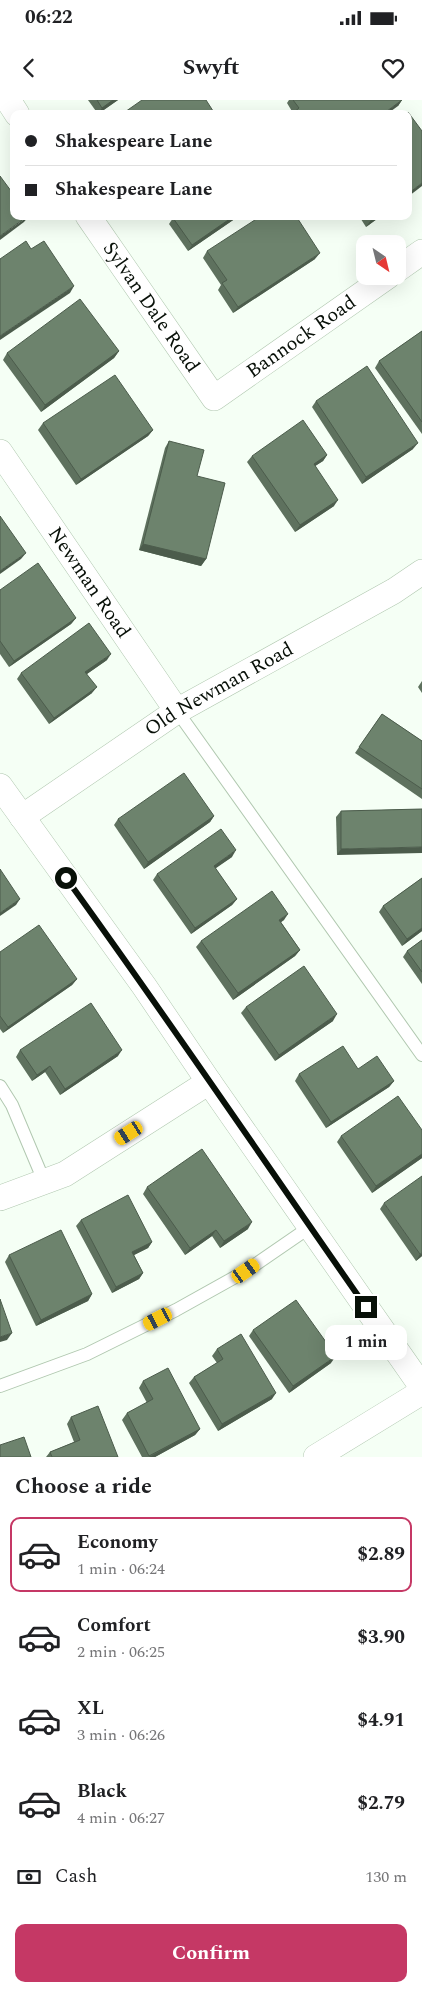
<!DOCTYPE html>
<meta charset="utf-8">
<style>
body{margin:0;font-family:Spectral,serif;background:#f6f6f6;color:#202124;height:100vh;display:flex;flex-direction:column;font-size:19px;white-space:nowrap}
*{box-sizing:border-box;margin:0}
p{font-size:16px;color:#757577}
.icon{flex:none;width:28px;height:28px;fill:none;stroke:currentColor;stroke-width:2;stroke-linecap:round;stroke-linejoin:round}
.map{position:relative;height:1357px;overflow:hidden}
.side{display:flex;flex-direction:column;background:#fff;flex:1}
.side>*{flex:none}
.hud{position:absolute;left:10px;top:10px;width:402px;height:110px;border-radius:10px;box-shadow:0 5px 20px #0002;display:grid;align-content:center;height:110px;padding:0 15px;background:#fff}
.needle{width:32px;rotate:145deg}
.tools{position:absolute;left:356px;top:135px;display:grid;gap:10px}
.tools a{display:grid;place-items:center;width:50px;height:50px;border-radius:10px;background:#fff;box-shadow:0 5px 20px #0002;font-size:25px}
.end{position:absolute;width:22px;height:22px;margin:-11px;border:6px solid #081008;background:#fff;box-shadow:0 0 0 2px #fff}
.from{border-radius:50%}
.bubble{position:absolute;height:35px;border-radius:10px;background:#fff;box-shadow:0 5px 20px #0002;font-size:16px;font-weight:700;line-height:35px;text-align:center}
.car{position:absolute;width:15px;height:30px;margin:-15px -8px;border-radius:6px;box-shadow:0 0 4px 1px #0007;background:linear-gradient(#f5c518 24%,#345 0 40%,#f5c518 0 76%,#345 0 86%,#f5c518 0)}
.hud b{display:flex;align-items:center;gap:18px;height:48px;font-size:19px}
.hud b+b{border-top:1px solid #e0e0e0}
.hud i{width:12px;height:12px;background:#202124}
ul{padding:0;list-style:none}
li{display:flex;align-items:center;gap:15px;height:75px;margin:0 10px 8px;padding:0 5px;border:2px solid transparent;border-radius:10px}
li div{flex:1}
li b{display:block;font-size:19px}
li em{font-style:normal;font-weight:700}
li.active{border-color:#c53865}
li>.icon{width:45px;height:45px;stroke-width:1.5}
h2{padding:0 15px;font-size:22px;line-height:60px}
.pay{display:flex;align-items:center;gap:12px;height:55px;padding:0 15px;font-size:19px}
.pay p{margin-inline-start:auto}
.button{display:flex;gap:10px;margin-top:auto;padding:10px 15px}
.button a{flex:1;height:58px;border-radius:10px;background:#c53865;color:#fff;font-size:20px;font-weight:700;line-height:58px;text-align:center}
.status{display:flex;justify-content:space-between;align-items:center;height:35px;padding:0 25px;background:#fff;direction:ltr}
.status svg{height:14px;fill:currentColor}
header{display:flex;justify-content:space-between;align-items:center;height:65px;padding:0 15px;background:#fff;font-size:22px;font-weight:700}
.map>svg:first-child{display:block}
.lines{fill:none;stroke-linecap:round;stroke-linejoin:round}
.service-casing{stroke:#b1c8b0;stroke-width:14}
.minor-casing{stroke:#b1c8b0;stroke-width:26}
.service{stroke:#fff;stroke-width:12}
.minor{stroke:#fff;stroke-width:25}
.wall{fill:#5e715e}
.shaded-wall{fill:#4c5c4c}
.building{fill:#6d836d;stroke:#4c5c4c}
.route{stroke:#081008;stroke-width:6}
.labels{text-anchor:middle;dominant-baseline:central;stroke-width:4;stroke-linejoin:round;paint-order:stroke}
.street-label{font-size:20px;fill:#081008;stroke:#fff}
</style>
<div class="status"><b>06:22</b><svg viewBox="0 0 49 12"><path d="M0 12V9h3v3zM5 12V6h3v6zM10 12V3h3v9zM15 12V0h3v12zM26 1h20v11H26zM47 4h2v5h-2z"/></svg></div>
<header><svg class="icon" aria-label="back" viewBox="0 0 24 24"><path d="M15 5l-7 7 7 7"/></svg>Swyft<svg class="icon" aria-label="heart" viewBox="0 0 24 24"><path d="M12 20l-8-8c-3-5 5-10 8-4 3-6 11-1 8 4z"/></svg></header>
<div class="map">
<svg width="422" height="1357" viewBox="0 0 422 1357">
<rect width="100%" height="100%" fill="#f5fff5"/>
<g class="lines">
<defs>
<g id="service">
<polyline points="177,611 422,955"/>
<polyline points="0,986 12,1005 44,1081"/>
<polyline points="0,1286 87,1254 176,1210 246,1171 310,1127"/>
</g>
<g id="minor">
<polyline points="8,0 17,14"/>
<path id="s1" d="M 88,116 L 214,298 L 388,176"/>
<polyline points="398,169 422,152"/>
<path id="s2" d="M 0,352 L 177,611"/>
<polyline points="0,686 144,886 209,982 422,1287"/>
<path id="s3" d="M 22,717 L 177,611 L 394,491 L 422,472"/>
<polyline points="0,1098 65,1074 209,982"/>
<polyline points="316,1357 422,1292"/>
</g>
</defs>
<use href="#service" class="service-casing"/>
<use href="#minor" class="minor-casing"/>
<use href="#service" class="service"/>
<use href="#minor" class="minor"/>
</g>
<g class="wall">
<polygon points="88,0 118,0 98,14"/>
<polygon points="289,0 402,0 398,6 293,13 287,3"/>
<polygon points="239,116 188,151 169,124 173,118"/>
<polygon points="359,116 381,116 366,127"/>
<polygon points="207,151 315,159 233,213 218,190 221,185 203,158"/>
<polygon points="422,231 422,334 375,268 379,261"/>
<polygon points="119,251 114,258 41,312 3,260 7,253"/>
<polygon points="316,301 413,349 362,384 312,307"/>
<polygon points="43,323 153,330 148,336 76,385 38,330"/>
<polygon points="169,341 197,376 206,459 201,466 139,450 165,348"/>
<polygon points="327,355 323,361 315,366 334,406 295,432 247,362 252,356"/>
<polygon points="0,490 76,518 71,524 9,567 0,554"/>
<polygon points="107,560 87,574 92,593 49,624 17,579 21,573"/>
<polygon points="422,581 422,593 418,587"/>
<polygon points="382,614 422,641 422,699 355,653"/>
<polygon points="422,709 337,755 336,717 341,711"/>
<polygon points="214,716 210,722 144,769 114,725 118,719"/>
<polygon points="232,757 215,768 237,799 232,805 191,834 153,780 157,774"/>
<polygon points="422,778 422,831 402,846 379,812 383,806"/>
<polygon points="284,820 281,822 300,850 295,856 233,900 196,847 201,841"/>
<polygon points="422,840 422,884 403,857 407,851"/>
<polygon points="0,852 77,879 72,885 3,933 0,929"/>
<polygon points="246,907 333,921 275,961 241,913"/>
<polygon points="20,950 118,956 60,995 45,972 32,981 16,957"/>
<polygon points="299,974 394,981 389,987 326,1028 295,981"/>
<polygon points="422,1030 422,1058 372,1093 337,1042 341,1036"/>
<polygon points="147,1087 248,1129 220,1148 212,1136 185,1155 143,1094"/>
<polygon points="384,1103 422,1156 416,1161 380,1109"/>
<polygon points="81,1120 152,1142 148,1148 134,1155 143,1173 139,1179 112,1193 76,1126"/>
<polygon points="9,1155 92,1194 88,1201 36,1226 5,1162"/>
<polygon points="253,1230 331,1263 289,1293 249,1236"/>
<polygon points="217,1249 272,1299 218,1331 189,1283 194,1277 217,1263 212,1256"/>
<polygon points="143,1281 200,1329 195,1335 155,1357 142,1357 122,1320 127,1313 147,1303 139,1288"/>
<polygon points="71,1317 118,1357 46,1357 50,1352 74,1342 67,1324"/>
</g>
<g class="shaded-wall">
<polygon points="113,0 118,0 98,14 102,8"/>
<polygon points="402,0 398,6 387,14 383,14"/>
<polygon points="422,83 422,86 409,96 409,93"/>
<polygon points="29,116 24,122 0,140 0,136"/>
<polygon points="234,116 239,116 188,151 192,145"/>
<polygon points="377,116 381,116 366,127 371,120"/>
<polygon points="320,153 315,159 233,213 238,207"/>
<polygon points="74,186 70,193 0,240 0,236"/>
<polygon points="119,251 114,258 41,312 45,305"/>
<polygon points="153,330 148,336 76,385 81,379"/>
<polygon points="418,343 413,349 362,384 366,377"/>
<polygon points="327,355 323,361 309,370 314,364"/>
<polygon points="338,400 334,406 295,432 300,425"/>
<polygon points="143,444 206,459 201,466 139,450"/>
<polygon points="26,453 21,459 0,474 0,471"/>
<polygon points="76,518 71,524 9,567 14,561"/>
<polygon points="111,554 107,560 81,578 85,572"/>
<polygon points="97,587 92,593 49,624 54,618"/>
<polygon points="214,716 210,722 144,769 148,762"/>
<polygon points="422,747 422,753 337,755 341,749"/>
<polygon points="236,750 232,757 209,773 214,766"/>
<polygon points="20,799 16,805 0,816 0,813"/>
<polygon points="237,799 232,805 191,834 195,828"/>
<polygon points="288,814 284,820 274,827 279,820"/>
<polygon points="422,828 422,831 402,846 407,839"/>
<polygon points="300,850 295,856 233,900 238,893"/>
<polygon points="77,879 72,885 3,933 8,927"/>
<polygon points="337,914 333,921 275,961 279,955"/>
<polygon points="122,950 118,956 60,995 65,989"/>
<polygon points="50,966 45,972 32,981 37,975"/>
<polygon points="394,981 389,987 326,1028 331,1022"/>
<polygon points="422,1054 422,1058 372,1093 376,1086"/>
<polygon points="252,1122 248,1129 220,1148 224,1141"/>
<polygon points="216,1130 212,1136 185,1155 190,1148"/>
<polygon points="152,1142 148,1148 128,1158 132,1152"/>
<polygon points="422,1153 422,1156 416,1161 420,1154"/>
<polygon points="143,1173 139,1179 112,1193 116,1187"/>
<polygon points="92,1194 88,1201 36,1226 41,1220"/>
<polygon points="12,1233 7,1240 0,1242 0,1237"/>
<polygon points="336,1256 331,1263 289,1293 293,1286"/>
<polygon points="276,1293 272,1299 218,1331 222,1324"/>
<polygon points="200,1329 195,1335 155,1357 149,1357"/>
</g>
<g class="building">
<polygon points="97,0 113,0 102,8"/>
<polygon points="142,0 206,0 215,14 122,14"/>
<polygon points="293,0 402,0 383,14 292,14 299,8"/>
<polygon points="408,12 422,31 422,83 409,93 409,14 406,14"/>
<polygon points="0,76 14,95 14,116 28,116 0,136"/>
<polygon points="175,116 234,116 192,145 173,118"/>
<polygon points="261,116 296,116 320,153 238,207 222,183 227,180 207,151"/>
<polygon points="368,116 377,116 371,120"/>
<polygon points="26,141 31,149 44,141 74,186 0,236 0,159"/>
<polygon points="80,199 119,251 45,305 7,253"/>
<polygon points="422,231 422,322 379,261"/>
<polygon points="367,266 418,343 366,377 316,301"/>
<polygon points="115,275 153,330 81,379 43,323"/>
<polygon points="303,320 327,355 314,364 338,400 300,425 252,356"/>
<polygon points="169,341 204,350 197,376 225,383 206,459 143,444"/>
<polygon points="0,416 26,453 0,471"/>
<polygon points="38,463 76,518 14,561 0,541 0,490"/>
<polygon points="89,523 111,554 85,572 97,587 54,618 21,573"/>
<polygon points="382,614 422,641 422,689 359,647"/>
<polygon points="184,673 214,716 148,762 118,719"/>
<polygon points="422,709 422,747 341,749 341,711"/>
<polygon points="221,729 236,750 214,766 237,799 195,828 157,774"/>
<polygon points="0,769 20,799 0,813"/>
<polygon points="422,778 422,828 407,839 383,806"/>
<polygon points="272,791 288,814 279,820 300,850 238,893 201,841"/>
<polygon points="39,825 77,879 8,927 0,916 0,852"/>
<polygon points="422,840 422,872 407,851"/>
<polygon points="304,866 337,914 279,955 246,907"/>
<polygon points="91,903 122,950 65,989 50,966 37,975 20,950"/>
<polygon points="343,946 358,969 377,956 394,981 331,1022 299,974"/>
<polygon points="398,996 422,1030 422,1054 376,1086 341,1036"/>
<polygon points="202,1049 252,1122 224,1141 216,1130 190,1148 147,1087"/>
<polygon points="422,1076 422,1153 420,1154 384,1103"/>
<polygon points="128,1095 152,1142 132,1152 143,1173 116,1187 81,1120"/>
<polygon points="61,1130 92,1194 41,1220 9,1155"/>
<polygon points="0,1199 12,1233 0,1237"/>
<polygon points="296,1200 336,1256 293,1286 253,1230"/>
<polygon points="241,1234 276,1293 222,1324 194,1277 223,1259 217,1249"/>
<polygon points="168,1268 200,1329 149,1356 127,1313 153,1299 143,1281"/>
<polygon points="98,1306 118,1357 52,1357 50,1352 80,1340 71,1317"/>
<polygon points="24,1337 31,1357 0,1357 0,1345"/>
</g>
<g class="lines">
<path class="route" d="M 66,778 C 169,920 266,1064 366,1207"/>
</g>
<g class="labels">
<g class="street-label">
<text stroke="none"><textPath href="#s1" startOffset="111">Sylvan Dale Road</textPath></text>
<text stroke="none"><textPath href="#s1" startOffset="328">Bannock Road</textPath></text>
<text stroke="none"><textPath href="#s2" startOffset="158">Newman Road</textPath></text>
<text stroke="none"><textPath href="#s3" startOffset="235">Old Newman Road</textPath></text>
</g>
</g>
</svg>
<div class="tools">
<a><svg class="needle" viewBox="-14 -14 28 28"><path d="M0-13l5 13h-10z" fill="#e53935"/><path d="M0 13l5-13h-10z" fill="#757577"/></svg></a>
</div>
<i class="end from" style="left:66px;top:778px"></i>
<i class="end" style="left:366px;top:1207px"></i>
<div class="bubble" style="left:325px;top:1225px;width:82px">1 min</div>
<i class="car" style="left:129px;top:1033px;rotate:238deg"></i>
<i class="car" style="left:246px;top:1171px;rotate:55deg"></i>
<i class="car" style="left:158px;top:1219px;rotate:243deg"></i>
<div class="hud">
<b><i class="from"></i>Shakespeare Lane</b>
<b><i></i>Shakespeare Lane</b>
</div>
</div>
<section class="side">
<h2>Choose a ride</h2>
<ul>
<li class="active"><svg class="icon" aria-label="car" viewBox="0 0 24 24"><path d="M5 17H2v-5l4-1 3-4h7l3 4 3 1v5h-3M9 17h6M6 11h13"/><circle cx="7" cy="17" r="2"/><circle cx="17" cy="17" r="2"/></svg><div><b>Economy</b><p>1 min · 06:24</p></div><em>$2.89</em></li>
<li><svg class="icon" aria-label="car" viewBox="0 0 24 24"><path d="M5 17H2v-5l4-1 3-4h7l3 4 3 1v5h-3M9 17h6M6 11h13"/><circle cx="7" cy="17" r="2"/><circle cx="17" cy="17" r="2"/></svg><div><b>Comfort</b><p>2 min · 06:25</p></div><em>$3.90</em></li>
<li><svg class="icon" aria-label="car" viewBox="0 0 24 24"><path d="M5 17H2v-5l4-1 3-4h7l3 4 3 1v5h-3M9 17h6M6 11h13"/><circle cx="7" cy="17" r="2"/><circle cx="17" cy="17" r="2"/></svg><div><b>XL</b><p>3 min · 06:26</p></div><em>$4.91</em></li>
<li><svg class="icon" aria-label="car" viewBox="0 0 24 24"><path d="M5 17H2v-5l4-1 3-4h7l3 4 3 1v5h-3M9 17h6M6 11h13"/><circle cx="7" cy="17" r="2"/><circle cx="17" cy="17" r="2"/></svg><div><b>Black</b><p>4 min · 06:27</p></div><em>$2.79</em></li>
</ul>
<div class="pay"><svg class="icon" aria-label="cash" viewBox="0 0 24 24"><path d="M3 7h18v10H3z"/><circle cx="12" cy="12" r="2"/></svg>Cash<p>130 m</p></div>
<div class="button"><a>Confirm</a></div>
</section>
